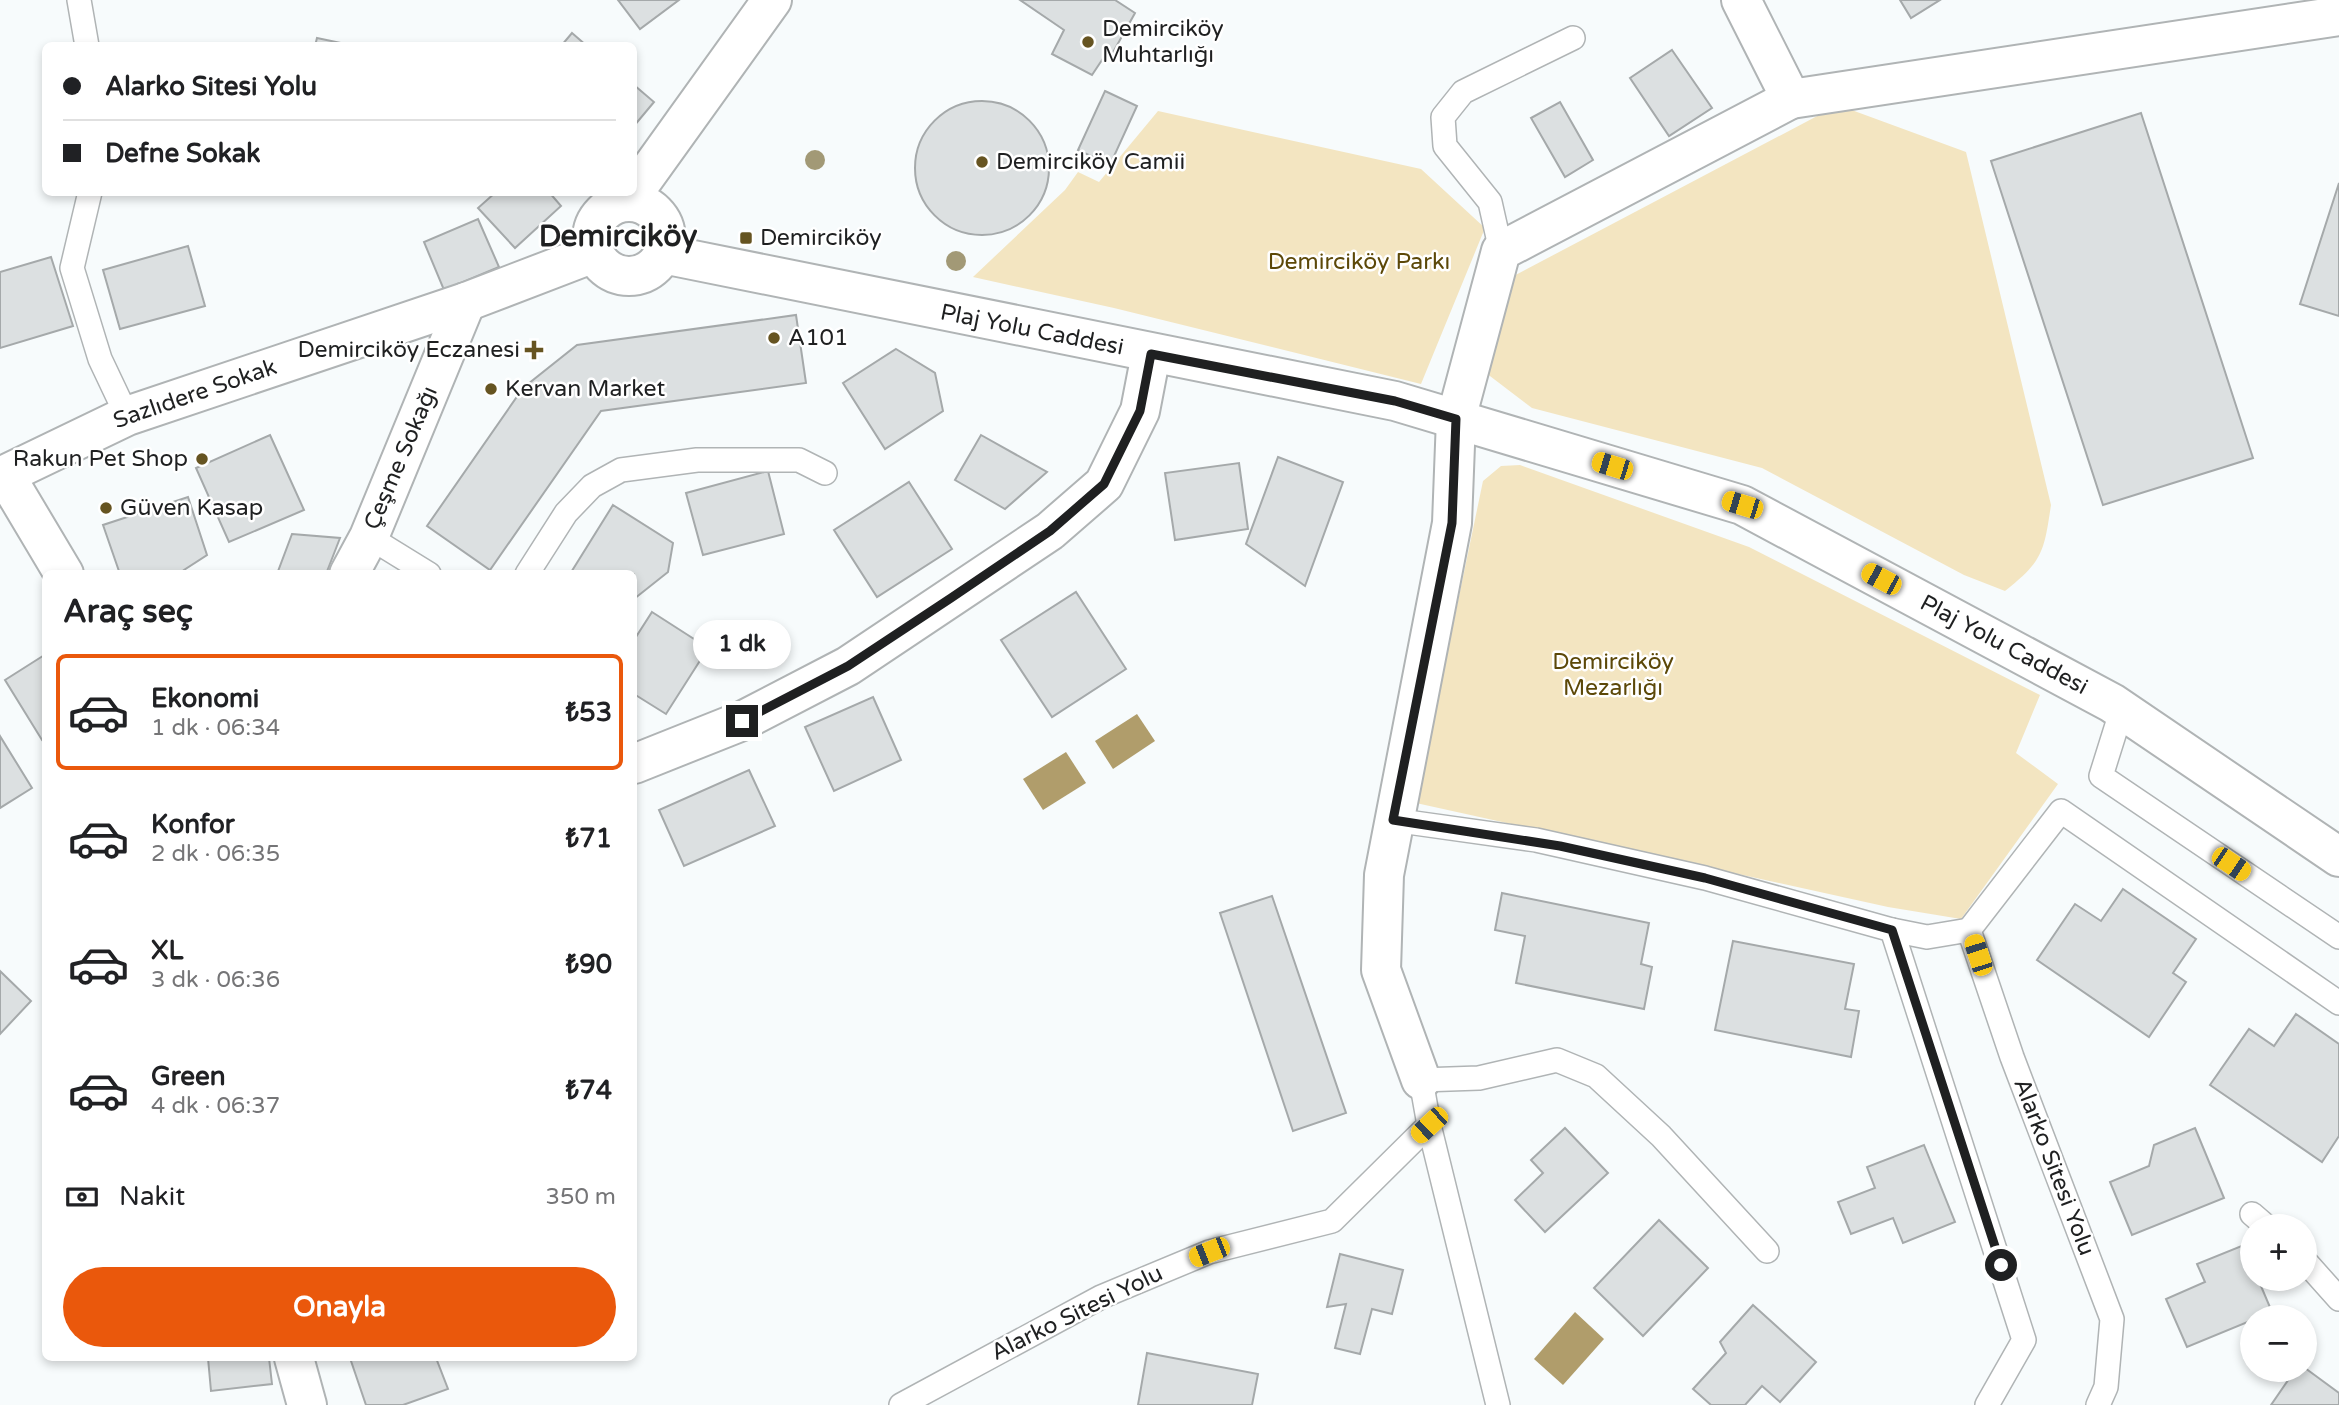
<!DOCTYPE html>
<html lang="tr">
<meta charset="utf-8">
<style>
body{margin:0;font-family:"Varela Round",sans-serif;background:#f2f2f2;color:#202124;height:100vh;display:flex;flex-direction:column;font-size:26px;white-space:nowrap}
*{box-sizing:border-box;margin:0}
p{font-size:23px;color:#757577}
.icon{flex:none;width:38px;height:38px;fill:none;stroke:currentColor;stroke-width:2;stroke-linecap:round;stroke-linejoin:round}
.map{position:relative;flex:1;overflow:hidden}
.details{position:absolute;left:42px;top:570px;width:595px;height:791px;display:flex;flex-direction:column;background:#fff;border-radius:10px;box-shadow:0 4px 10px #0003}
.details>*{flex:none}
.hud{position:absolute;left:42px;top:42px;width:595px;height:154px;border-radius:10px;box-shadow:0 4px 10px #0003;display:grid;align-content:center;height:154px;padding:0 21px;background:#fff}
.tools{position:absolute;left:2240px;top:1214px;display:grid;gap:14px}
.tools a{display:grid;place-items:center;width:77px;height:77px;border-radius:50%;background:#fff;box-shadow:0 4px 10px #0003;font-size:35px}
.end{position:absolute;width:32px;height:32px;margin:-16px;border:9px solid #1f2021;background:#fff;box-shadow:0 0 0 4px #fff}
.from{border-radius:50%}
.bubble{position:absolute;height:49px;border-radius:24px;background:#fff;box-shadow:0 4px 10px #0003;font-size:23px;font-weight:800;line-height:49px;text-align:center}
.car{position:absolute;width:21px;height:42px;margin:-21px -10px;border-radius:9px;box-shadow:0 0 5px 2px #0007;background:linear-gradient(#f5c518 24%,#345 0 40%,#f5c518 0 76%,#345 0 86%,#f5c518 0)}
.hud b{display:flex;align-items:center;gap:24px;height:66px;font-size:26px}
.hud b+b{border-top:2px solid #e0e0e0}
.hud i{width:18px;height:18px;background:#202124}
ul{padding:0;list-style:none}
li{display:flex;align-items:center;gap:21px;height:116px;margin:0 14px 10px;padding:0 7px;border:4px solid transparent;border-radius:10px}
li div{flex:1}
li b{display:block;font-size:26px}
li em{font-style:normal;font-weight:800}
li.active{border-color:#ea580c}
li>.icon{width:63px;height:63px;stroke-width:1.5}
h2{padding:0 21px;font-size:32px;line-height:84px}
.pay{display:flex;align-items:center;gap:18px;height:77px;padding:0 21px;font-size:26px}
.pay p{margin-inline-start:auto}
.primary-button{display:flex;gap:14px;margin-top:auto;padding:14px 21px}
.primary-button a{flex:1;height:80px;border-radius:42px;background:#ea580c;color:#fff;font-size:28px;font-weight:800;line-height:80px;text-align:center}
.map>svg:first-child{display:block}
.green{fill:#f3e5c1}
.water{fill:#b09d6b}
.building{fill:#dce0e1;stroke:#a5a9aa;stroke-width:2}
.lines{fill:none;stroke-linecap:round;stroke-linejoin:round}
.service-casing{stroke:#b0b4b5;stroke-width:26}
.minor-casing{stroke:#b0b4b5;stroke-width:42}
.tertiary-casing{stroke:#b0b4b5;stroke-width:42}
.service{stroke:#fff;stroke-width:23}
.minor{stroke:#fff;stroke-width:38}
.tertiary{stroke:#fff;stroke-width:38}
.tree{fill:#a29976}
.route{stroke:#1f2021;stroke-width:9}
.poi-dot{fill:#665421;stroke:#fff;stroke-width:2.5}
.labels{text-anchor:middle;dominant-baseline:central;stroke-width:5;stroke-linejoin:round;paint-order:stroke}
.poi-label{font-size:23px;fill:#1f2021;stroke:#fff;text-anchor:start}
.park-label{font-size:23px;fill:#5c4808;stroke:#fff}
.street-label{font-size:23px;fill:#1f2021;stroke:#fff}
.district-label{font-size:30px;font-weight:bold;fill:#1f2021;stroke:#fff}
</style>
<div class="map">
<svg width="2339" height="1405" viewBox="0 0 2339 1405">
<rect width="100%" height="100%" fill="#f7fbfc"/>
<g class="green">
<path d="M 1838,105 L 1966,152 L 2051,505 C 2044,552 2043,561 2005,591 L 1964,575 L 1762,468 L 1532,408 L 1486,373 L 1506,280 Z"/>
<polygon points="1158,111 1421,169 1485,228 1421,384 1114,308 973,277 1065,190 1078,172 1099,182"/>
<polygon points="1520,465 1749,547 2040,695 2016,753 2058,784 1961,919 1888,907 1416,803 1483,481 1501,466"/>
</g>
<g class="water">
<polygon points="1137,714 1155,741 1113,769 1095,741"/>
<polygon points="1066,752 1086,783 1043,810 1023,779"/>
<polygon points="1575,1312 1604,1339 1563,1385 1534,1359"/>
</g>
<g class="building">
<polygon points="618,0 679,0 640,29"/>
<polygon points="1020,0 1115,0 1135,13 1111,56 1106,54 1092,75 1052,54 1064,30"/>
<polygon points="1900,0 1940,0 1911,18"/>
<polygon points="572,33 587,46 561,46"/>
<polygon points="317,38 355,46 315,46"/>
<polygon points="1672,50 1712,108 1669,136 1630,78"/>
<polygon points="634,85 654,102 634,126"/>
<polygon points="1105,91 1137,106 1110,165 1078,150"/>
<circle cx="982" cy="168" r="67"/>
<polygon points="1560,102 1593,160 1565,177 1531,118"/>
<polygon points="2141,113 2253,458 2103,505 1991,161"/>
<polygon points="2339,183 2339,316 2300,304"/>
<polygon points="496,192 549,192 561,206 515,248 478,208"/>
<polygon points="478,219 499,267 444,290 424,242"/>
<polygon points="188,246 205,306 120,329 103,270"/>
<polygon points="51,257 73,326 0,348 0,272"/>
<polygon points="796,315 806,383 601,411 490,570 427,526 523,388 577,345"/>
<polygon points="896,349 935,373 943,411 885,449 843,383"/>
<polygon points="270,435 304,510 229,542 196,468"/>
<polygon points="981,435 1047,472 1005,509 955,480"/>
<polygon points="1278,457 1343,482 1305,586 1246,544"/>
<polygon points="1239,463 1248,529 1175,540 1165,473"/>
<polygon points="768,471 784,534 703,555 686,493"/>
<polygon points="909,482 952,549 877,597 834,530"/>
<polygon points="188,497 207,555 184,570 187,574 120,574 103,525"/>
<polygon points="613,505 673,543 668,572 634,599 634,574 570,574"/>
<polygon points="292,534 340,538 326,574 277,574"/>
<polygon points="1076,592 1126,669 1052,717 1001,640"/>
<polygon points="652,612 708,648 666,714 634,694 634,640"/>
<polygon points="46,654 46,738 42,740 5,680"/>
<polygon points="873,697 901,760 834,791 805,727"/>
<polygon points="0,736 32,788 0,808"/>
<polygon points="749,770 775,826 684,866 659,810"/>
<polygon points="2123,889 2196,939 2173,973 2186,982 2149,1037 2037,960 2075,904 2101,921"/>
<polygon points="1502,893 1649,923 1641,964 1652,967 1644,1009 1516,983 1525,936 1495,930"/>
<polygon points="1272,896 1346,1113 1293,1131 1220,913"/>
<polygon points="1733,941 1854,964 1845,1009 1859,1011 1851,1057 1715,1030"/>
<polygon points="0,971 31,1001 0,1034"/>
<polygon points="2296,1014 2339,1044 2339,1136 2322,1162 2210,1085 2249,1029 2274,1046"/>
<polygon points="1565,1128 1608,1173 1545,1232 1515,1200 1543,1173 1531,1160"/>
<polygon points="2195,1128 2224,1198 2132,1235 2110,1182 2149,1166 2154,1145"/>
<polygon points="1924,1145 1955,1222 1903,1243 1893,1218 1851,1234 1838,1202 1875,1188 1867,1167"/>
<polygon points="1659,1220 1708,1268 1643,1336 1594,1288"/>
<polygon points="2244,1245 2252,1265 2252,1279 2258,1279 2272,1312 2187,1347 2166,1299 2205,1282 2197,1264"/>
<polygon points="1340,1254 1403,1270 1392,1314 1372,1309 1360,1354 1335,1348 1346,1304 1327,1307"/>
<polygon points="1753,1305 1816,1362 1780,1402 1762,1386 1745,1405 1711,1405 1693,1389 1726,1353 1720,1342"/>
<polygon points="1147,1353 1258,1374 1252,1405 1138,1405"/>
<polygon points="208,1358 269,1358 272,1384 211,1391"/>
<polygon points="350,1358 436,1358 448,1389 403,1405 366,1405"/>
<polygon points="2305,1368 2339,1393 2339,1405 2271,1405 2295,1370"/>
</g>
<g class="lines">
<defs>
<g id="service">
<polyline points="79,0 87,46"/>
<polyline points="90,192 72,268 100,359 127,416"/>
<polyline points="1501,251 1490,202 1445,146 1443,117 1463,92 1573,38"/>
<polyline points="369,537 429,574"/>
<polyline points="527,574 566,513 592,486 621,470 697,460 799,460 825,473"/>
<polyline points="2122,709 2101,776 2339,937"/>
<polyline points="1393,820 1536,840 1705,878 1892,930 2024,1340 1987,1405"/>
<polyline points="1892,930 1927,937 1969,930"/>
<polyline points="2252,1214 2267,1227"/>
<polyline points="2305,1261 2339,1299"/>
<polyline points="901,1405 1101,1297 1209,1252 1332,1221 1429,1125"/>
<polyline points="1498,1405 1429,1125 1421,1080 1479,1078 1557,1060 1596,1076 1661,1136 1767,1251"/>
<polyline points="2098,1405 2106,1387 2112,1319 2012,1057 1969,930 2061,811 2339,1003"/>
</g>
<g id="minor">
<polyline points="1741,0 1791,99 2339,16"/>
<polyline points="5,475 64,574"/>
<polyline points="349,574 369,537 466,302"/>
<polyline points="634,764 742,721 848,666 1050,531 1104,484 1140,411 1151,354"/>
<polyline points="1421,1080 1381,970 1384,875 1452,523 1456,419 1501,251 1791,99"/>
<polyline points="294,1358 307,1405"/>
</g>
<g id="tertiary">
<circle cx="629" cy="239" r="37"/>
<polyline points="627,202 772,0"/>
<polyline points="663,254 1395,401 1742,505 2112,703 2339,857"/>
<polyline points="0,477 127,416 466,302 594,253"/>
</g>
</defs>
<use href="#service" class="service-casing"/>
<use href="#minor" class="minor-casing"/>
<use href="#tertiary" class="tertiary-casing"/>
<use href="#service" class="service"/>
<use href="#minor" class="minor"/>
<use href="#tertiary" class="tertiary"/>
</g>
<g class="tree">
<circle cx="815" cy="160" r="10"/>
<circle cx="956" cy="261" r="10"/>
</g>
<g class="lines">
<polyline class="route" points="742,721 848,666 951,598 1050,531 1104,484 1140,411 1151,354 1395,401 1456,419 1452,523 1393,820 1560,846 1705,878 1892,930 2001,1265"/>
</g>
<g class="poi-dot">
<circle cx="1088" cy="42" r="7"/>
<circle cx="982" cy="162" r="7"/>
<rect x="739" y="231" width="14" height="14" rx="3.5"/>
<circle cx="774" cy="338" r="7"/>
<path d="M530.5 339.5h7v7h7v7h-7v7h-7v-7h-7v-7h7z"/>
<circle cx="491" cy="389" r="7"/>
<circle cx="202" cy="459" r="7"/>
<circle cx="106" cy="508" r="7"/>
</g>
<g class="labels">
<g class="poi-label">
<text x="1102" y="29">Demirciköy<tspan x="1102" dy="26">Muhtarlığı</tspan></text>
<text x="996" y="162">Demirciköy Camii</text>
<text x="760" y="238">Demirciköy</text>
<text x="788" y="338">A101</text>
<text x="520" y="350" text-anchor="end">Demirciköy Eczanesi</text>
<text x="505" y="389">Kervan Market</text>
<text x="188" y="459" text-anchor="end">Rakun Pet Shop</text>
<text x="120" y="508">Güven Kasap</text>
</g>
<g class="park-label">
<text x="1359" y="262">Demirciköy Parkı</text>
<text x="1613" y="662">Demirciköy<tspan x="1613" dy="26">Mezarlığı</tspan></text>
</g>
<g class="street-label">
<text transform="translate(1032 330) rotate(11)">Plaj Yolu Caddesi</text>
<text transform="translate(195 394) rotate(-19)">Sazlıdere Sokak</text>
<text transform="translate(401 458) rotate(-67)">Çeşme Sokağı</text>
<text transform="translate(2004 645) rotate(28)">Plaj Yolu Caddesi</text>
<text transform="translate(2054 1167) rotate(69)">Alarko Sitesi Yolu</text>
<text transform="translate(1077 1313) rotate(-26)">Alarko Sitesi Yolu</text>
</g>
<g class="district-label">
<text x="618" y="236">Demirciköy</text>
</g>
</g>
</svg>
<div class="tools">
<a>+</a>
<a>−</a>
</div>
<i class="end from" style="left:2001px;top:1265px"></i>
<i class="end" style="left:742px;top:721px"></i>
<div class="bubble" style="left:693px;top:620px;width:98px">1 dk</div>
<i class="car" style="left:1612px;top:466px;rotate:287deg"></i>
<i class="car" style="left:1742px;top:505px;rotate:287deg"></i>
<i class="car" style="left:1881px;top:579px;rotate:298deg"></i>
<i class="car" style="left:2231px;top:864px;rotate:124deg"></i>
<i class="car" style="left:1978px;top:955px;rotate:342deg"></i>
<i class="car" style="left:1429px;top:1125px;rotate:227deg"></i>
<i class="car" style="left:1209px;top:1252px;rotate:248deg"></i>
<div class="hud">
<b><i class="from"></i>Alarko Sitesi Yolu</b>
<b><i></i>Defne Sokak</b>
</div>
<section class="details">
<h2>Araç seç</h2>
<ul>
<li class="active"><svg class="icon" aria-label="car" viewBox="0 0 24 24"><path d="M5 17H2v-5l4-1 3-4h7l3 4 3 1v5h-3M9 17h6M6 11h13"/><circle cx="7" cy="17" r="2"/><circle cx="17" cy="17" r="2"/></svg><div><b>Ekonomi</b><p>1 dk · 06:34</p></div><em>₺53</em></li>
<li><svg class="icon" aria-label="car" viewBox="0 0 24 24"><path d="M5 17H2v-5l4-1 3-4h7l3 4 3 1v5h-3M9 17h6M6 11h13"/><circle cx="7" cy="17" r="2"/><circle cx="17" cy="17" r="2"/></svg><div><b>Konfor</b><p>2 dk · 06:35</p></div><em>₺71</em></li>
<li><svg class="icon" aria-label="car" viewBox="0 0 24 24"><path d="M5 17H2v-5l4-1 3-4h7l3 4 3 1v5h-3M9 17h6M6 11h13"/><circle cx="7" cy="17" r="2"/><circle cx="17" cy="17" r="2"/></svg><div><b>XL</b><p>3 dk · 06:36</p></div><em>₺90</em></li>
<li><svg class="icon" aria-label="car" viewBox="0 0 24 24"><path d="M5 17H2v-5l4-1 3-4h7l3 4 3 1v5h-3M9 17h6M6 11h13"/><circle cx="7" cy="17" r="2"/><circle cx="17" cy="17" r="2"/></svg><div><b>Green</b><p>4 dk · 06:37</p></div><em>₺74</em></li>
</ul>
<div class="pay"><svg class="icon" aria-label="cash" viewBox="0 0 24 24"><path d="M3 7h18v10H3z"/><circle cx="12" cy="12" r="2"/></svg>Nakit<p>350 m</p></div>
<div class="primary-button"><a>Onayla</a></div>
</section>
</div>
